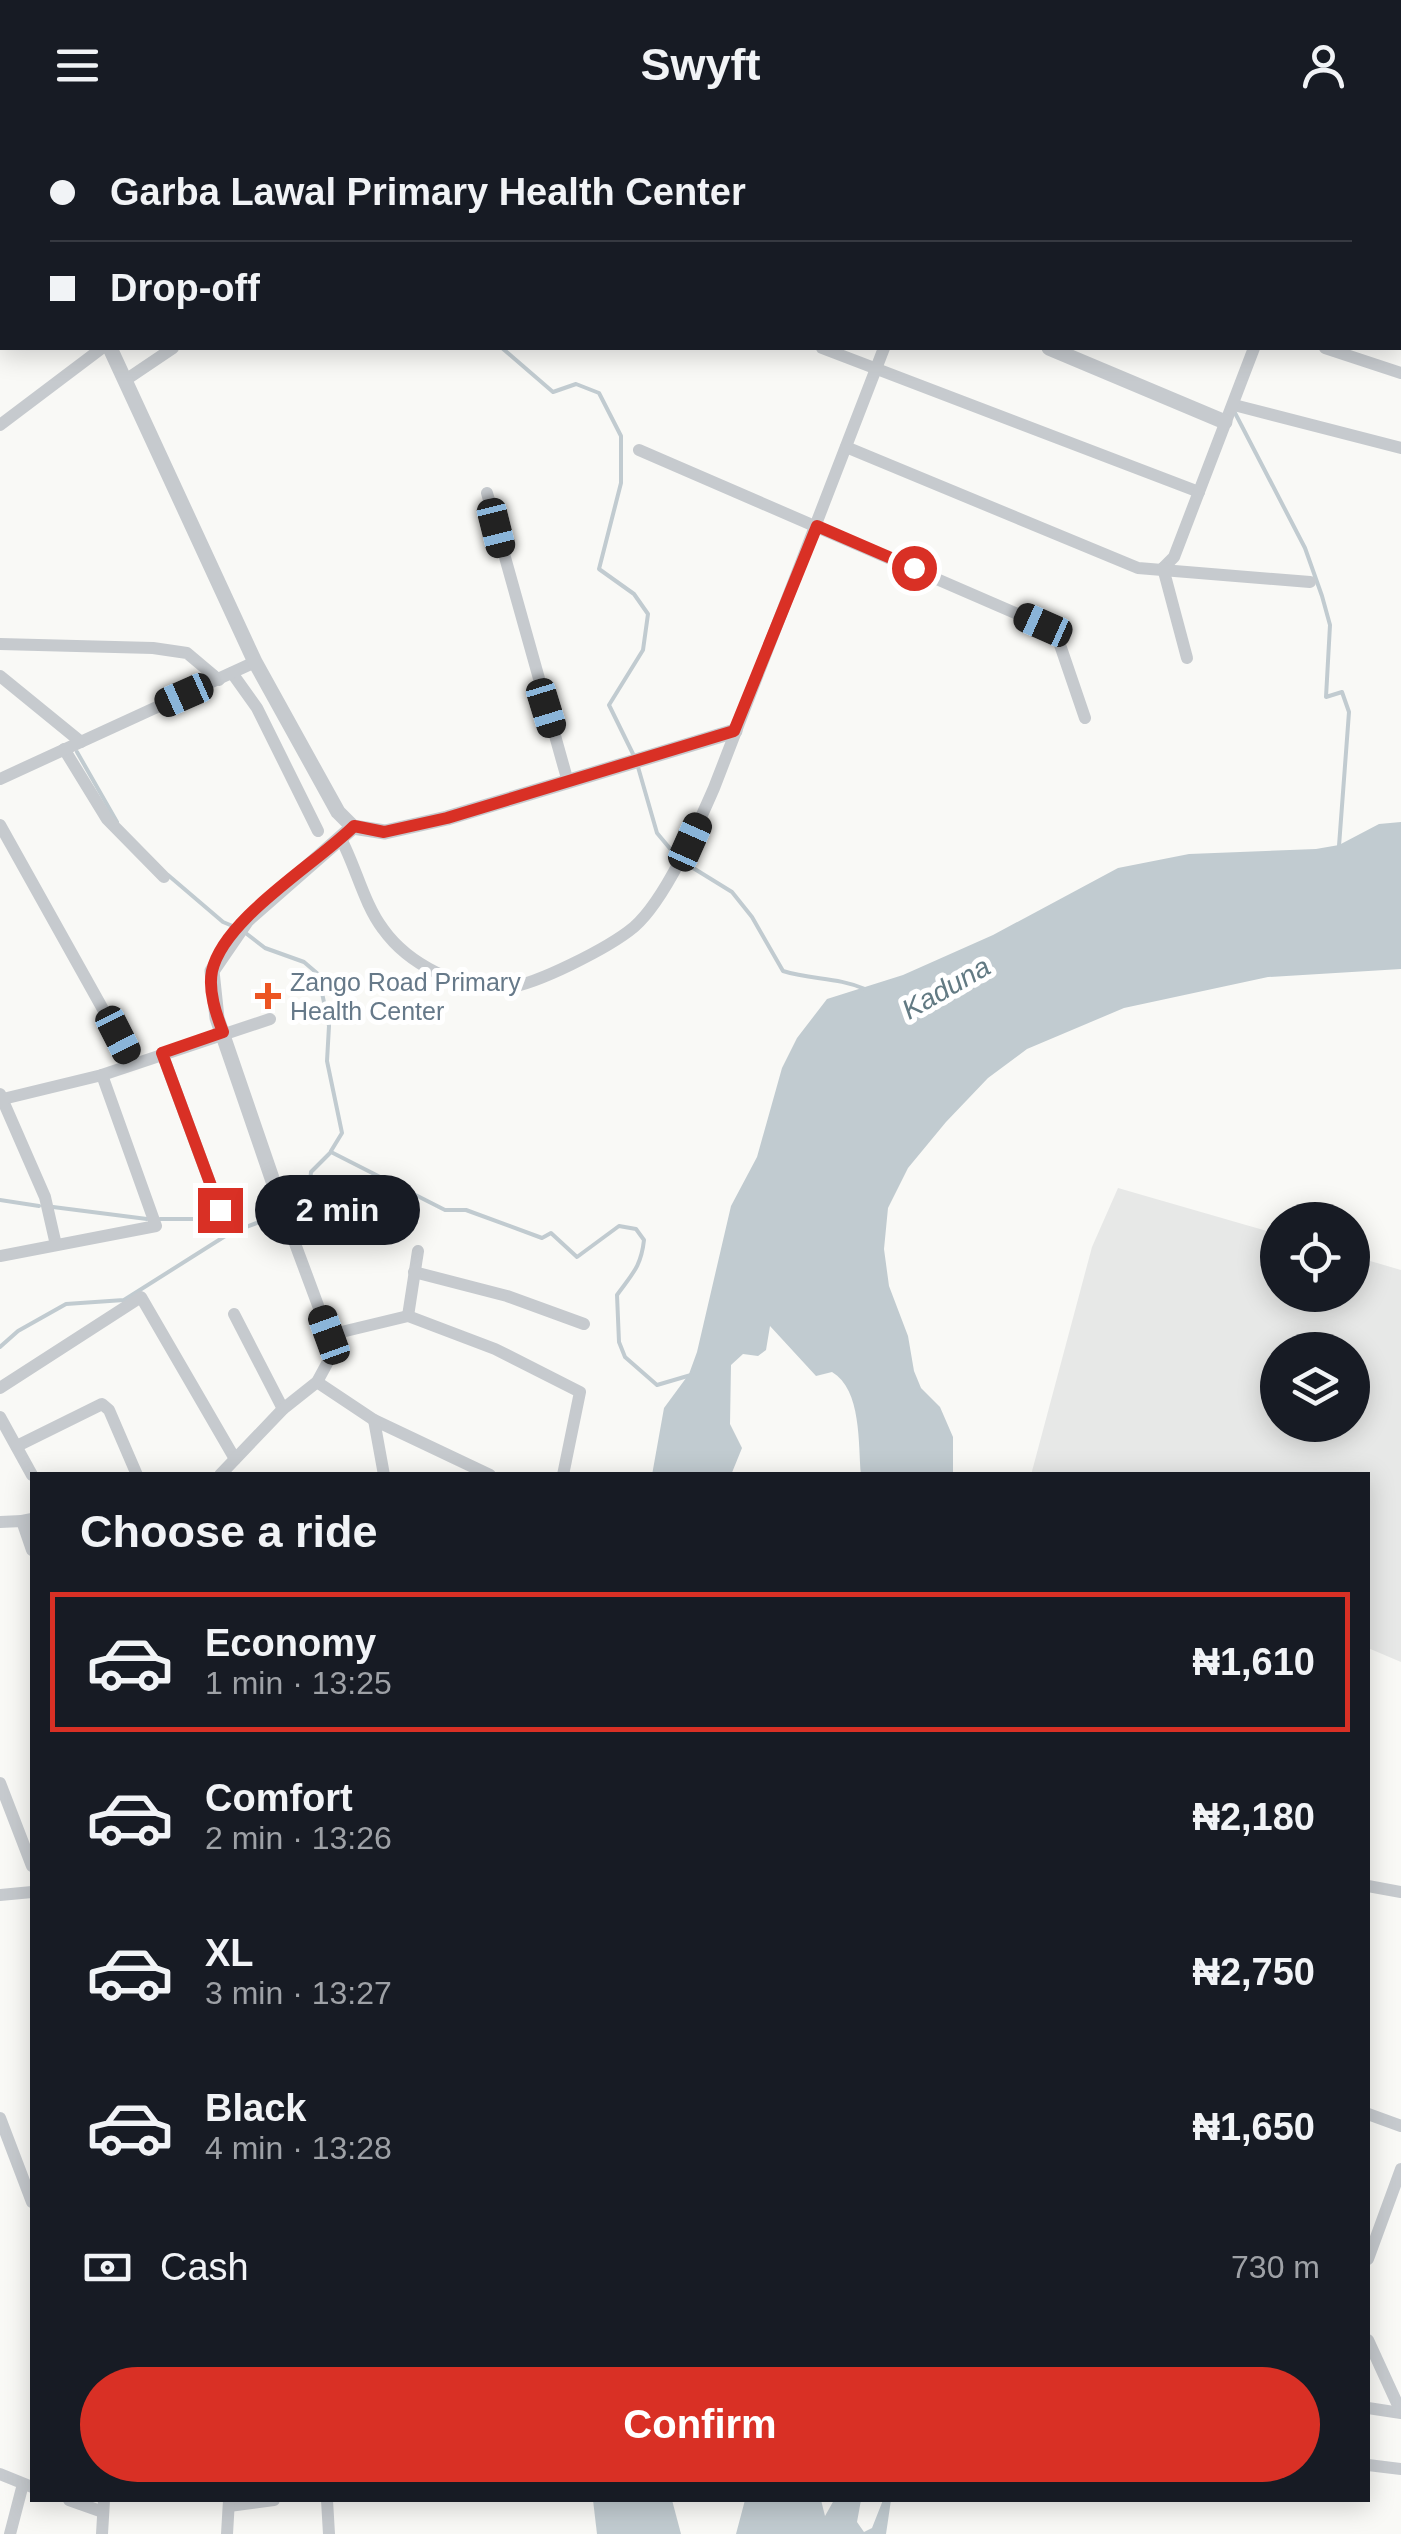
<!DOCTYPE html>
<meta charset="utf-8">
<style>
body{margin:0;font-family:Helvetica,sans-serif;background:#242831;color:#f1f3f6;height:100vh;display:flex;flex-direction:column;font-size:38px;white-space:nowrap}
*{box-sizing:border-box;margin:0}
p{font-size:32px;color:#9ea1a6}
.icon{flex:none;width:55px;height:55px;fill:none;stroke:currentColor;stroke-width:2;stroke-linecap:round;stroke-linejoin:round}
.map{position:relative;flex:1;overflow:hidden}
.panel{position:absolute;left:30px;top:1342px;width:1340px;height:1030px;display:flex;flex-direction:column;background:#171b24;border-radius:0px;box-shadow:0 5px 25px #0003}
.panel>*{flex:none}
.banner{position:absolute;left:0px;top:0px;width:1402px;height:220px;box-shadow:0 5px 25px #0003;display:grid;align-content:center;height:220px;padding:0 50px;background:#171b24}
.buttons{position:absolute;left:1260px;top:1072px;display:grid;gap:20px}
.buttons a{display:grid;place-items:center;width:110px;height:110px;border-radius:50%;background:#171b24;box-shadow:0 5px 25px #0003;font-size:50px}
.end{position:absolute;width:45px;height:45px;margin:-22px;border:12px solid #d93025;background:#fff;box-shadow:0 0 0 5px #fff}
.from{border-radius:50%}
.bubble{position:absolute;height:70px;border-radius:35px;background:#171b24;box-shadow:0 5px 25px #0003;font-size:32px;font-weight:700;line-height:70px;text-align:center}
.car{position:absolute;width:30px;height:60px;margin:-30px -15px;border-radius:12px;box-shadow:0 0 8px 2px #0007;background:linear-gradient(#222 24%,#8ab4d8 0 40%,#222 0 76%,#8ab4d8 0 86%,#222 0)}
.banner b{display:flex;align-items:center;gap:35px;height:95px;font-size:38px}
.banner b+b{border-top:2px solid #363941}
.banner i{width:25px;height:25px;background:#f1f3f6}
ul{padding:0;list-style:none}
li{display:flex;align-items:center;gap:30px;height:140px;margin:0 20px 15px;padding:0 30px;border:5px solid transparent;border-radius:0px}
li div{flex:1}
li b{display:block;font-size:38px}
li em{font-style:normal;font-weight:700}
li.current{border-color:#d93025}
li>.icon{width:90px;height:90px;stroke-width:1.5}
h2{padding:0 50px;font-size:45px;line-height:120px}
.pay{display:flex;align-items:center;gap:25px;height:110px;padding:0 50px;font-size:38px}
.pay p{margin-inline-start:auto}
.primary-button{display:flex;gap:20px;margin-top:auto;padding:20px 50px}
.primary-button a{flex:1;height:115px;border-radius:60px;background:#d93025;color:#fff;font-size:40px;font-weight:700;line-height:115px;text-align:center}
header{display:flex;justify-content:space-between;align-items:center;height:130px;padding:0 50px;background:#171b24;font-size:45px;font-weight:700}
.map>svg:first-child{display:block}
.built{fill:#e7e8e7;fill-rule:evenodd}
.water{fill:#c1cbd0}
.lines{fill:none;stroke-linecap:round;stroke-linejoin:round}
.stream{stroke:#c1cbd0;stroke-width:4}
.minor{stroke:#c6cace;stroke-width:12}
.tertiary{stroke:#c6cace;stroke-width:15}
.route{stroke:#d93025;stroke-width:12}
.poi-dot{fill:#ec5523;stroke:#fff;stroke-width:4}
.labels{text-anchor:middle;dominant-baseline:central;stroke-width:10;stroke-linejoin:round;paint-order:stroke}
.poi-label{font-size:25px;fill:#667989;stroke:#fff;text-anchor:start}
.water-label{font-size:28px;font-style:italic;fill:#627a83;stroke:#fff}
</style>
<header><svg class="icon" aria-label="menu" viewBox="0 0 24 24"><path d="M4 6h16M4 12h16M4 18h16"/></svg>Swyft<svg class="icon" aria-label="person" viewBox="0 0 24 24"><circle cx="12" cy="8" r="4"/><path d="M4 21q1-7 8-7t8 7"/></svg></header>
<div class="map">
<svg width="1401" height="2404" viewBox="0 0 1401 2404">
<rect width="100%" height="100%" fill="#f9f9f6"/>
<path class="built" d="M 1118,1058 L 1277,1104 L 1278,1165 L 1352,1165 L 1353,1126 L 1401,1140 L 1401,1532 L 1368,1518 L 1368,1345 L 1031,1345 L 1092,1117 ZM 1278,1220 L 1352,1220 L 1352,1295 L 1278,1295 Z"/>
<g class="water">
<path d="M 1401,692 L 1401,839 L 1268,847 L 1124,878 L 1027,919 L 988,948 L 946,992 L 908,1038 L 888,1078 L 884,1119 L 889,1156 L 908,1206 L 914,1241 L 921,1258 L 940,1277 L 953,1307 L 953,1345 L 861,1345 C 858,1314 862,1260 832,1242 L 816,1246 L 770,1196 L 766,1220 L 758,1226 L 743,1224 L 731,1235 L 730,1294 L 742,1318 L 731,1345 L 652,1345 L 664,1278 L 689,1244 L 697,1222 L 731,1076 L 757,1027 L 782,938 L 797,908 L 827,869 L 903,845 L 993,805 L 1118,738 L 1189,724 L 1316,719 L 1339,715 L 1379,694 Z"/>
<polygon points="593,2370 672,2370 681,2404 597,2404"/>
<polygon points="745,2370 821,2370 825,2386 834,2370 861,2370 857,2392 864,2402 872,2398 883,2370 891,2370 886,2404 736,2404"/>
</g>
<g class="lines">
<g class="stream">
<polyline points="365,0 367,2"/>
<polyline points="502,218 553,262 576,254 599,263 621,306 621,353 599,439 634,464 648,484 643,520 609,575 635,628"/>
<polyline points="1234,281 1305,418 1322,466 1330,495 1326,567 1342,562 1349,582 1339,716"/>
<polyline points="77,622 117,692"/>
<polyline points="638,637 657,703 677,727"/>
<path d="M 685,733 L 732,762 L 752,787 L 783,841 C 812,850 837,847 865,859"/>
<polyline points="168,745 223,792 235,797"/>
<polyline points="243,801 265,818 304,832 318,844 329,896 327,931 342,1003 331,1021"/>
<polyline points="0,1070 39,1076"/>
<path d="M 289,1076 L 309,1062 L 311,1042 L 331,1022 L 445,1080 L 466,1080 L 542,1108 L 551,1103 L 577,1127 L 619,1096 L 636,1099 L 644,1110 C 641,1137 632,1144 617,1165 L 619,1212 L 625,1227 L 657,1255 L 691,1245"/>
<polyline points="53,1077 147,1089"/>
<polyline points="160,1089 201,1089 230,1103"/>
<polyline points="0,1217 18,1201 66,1174 124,1170 230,1103 278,1085"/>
</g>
<g class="minor">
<polyline points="212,0 213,2"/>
<polyline points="597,0 603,2"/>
<polyline points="734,0 740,2"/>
<polyline points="955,0 961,2"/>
<polyline points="1167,0 1174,2"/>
<polyline points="619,2 620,0"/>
<polyline points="971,2 972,0"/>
<polyline points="1149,2 1150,0"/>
<polyline points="1329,2 1330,0"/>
<polyline points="1400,84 1401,84"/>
<polyline points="1400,170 1401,170"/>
<polyline points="0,205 2,203"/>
<polyline points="822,218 1199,362"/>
<polyline points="1325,218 1401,243"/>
<polyline points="127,249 173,218"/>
<polyline points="1234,275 1401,318"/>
<polyline points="0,295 102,218"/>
<polyline points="846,317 1138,438 1310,452"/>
<polyline points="639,320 1043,495 1058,509 1085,588"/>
<polyline points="487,363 568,652"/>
<polyline points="1163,438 1174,427 1254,218"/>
<polyline points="1163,438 1187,528"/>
<polyline points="0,514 153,518 187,523 219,550"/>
<polyline points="232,543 257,578 318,701"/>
<polyline points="0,546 81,612"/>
<polyline points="64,619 107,689 164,747"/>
<polyline points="0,649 255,532"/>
<polyline points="0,695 133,933"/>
<path d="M 341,709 C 356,737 364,774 383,799 C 408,834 459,860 503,858 C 533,857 610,817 634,797 C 665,770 697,697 714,658 L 884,218"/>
<polyline points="162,923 220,1080"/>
<polyline points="0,964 45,1067 56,1115"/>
<polyline points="3,969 102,945 270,889"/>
<polyline points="0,1126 156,1096 102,945"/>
<polyline points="414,1142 507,1166 584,1194"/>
<polyline points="234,1184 283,1279"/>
<polyline points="408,1186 418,1121"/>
<polyline points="329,1205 408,1186 495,1219 580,1262 563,1345"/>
<polyline points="317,1252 374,1290 490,1345"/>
<polyline points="0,1258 141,1167 235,1329"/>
<polyline points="0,1287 32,1345"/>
<polyline points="374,1290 384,1345"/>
<polyline points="17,1316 102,1274 109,1280 137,1345"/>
<polyline points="220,1345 283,1279 317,1252 330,1228 329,1205 287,1092"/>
<polyline points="32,1389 22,1391 32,1420"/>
<polyline points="0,1392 22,1391"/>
<polyline points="0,1653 32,1736"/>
<polyline points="1368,1756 1401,1762"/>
<polyline points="0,1765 32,1762"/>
<polyline points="1368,1984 1401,1996"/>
<polyline points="0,1988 32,2072"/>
<polyline points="1368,2129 1401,2039"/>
<polyline points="1368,2210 1401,2282"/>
<polyline points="1368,2278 1401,2283"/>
<polyline points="1368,2335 1401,2339"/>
<polyline points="0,2344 32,2357"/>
<polyline points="69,2370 103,2382"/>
<polyline points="327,2370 329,2404"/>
<polyline points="229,2376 274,2370"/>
<polyline points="10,2404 23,2354"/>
<polyline points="102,2404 104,2370"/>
<polyline points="227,2404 229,2370"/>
</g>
<g class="tertiary">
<polyline points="0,74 2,76"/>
<polyline points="110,218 255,532 338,682 353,697 385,702 447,688 735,601"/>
<polyline points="1049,218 1225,292"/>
<polyline points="287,1092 217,888 212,841 247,790 353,697"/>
</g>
</g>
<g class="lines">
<path class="route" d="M 220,1080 L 162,923 L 223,902 C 216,884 208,861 212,841 C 224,788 316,734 354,696 L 384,702 L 447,688 L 734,601 L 817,396 L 914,438"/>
</g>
<path class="poi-dot" d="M263 851h10v10h10v10h-10v10h-10v-10h-10v-10h10z"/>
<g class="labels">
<g class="poi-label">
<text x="290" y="852">Zango Road Primary<tspan x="290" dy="29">Health Center</tspan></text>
</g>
<g class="water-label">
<text transform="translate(946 858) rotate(-30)">Kaduna</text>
</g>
</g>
</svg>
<div class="buttons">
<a><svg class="icon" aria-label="locate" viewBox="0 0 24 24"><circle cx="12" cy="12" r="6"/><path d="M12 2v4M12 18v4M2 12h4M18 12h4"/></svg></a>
<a><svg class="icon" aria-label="layers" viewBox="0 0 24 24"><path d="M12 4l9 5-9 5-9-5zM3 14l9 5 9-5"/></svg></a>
</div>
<i class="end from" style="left:914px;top:438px"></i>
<i class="end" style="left:220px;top:1080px"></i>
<div class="bubble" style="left:255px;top:1045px;width:165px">2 min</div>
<i class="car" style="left:496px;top:398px;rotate:166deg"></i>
<i class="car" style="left:1043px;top:495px;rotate:294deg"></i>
<i class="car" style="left:184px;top:565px;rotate:246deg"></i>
<i class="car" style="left:546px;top:578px;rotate:163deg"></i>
<i class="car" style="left:690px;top:712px;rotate:24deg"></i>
<i class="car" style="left:118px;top:905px;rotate:153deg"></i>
<i class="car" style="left:329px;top:1205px;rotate:340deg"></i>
<div class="banner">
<b><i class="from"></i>Garba Lawal Primary Health Center</b>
<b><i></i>Drop-off</b>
</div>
<section class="panel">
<h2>Choose a ride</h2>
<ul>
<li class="current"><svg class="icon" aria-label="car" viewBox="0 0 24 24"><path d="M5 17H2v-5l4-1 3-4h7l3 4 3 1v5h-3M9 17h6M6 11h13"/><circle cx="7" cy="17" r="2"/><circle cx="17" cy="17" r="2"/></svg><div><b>Economy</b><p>1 min · 13:25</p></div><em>₦1,610</em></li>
<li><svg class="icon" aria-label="car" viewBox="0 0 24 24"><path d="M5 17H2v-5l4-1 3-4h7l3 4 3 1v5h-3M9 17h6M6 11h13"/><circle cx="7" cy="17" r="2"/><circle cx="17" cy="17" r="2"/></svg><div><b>Comfort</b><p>2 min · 13:26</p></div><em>₦2,180</em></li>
<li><svg class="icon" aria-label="car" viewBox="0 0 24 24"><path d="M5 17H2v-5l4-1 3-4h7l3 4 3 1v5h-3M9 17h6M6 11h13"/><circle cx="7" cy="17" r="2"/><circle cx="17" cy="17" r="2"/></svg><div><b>XL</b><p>3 min · 13:27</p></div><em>₦2,750</em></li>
<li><svg class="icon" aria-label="car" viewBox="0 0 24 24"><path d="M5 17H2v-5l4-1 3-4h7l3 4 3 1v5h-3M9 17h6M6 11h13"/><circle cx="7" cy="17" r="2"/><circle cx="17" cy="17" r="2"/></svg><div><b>Black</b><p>4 min · 13:28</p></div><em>₦1,650</em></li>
</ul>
<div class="pay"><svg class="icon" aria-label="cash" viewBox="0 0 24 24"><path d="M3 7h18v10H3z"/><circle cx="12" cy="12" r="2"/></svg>Cash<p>730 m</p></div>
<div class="primary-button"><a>Confirm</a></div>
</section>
</div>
